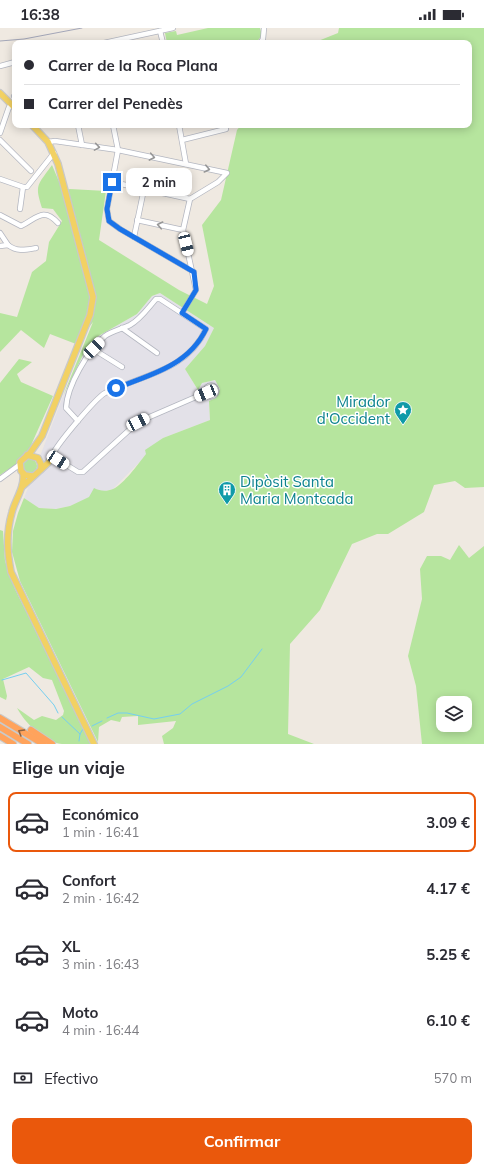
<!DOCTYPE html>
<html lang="es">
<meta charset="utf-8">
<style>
body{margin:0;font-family:Mulish,sans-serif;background:#f7f7f7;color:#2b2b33;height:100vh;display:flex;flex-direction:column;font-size:15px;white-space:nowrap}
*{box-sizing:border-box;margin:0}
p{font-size:13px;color:#7c7c81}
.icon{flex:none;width:22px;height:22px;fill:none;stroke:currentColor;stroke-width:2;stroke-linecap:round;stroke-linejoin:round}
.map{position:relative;height:716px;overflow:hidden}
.details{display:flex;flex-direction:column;background:#fff;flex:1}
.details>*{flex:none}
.guide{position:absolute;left:12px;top:12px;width:460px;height:88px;border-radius:8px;box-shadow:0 2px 10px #0003;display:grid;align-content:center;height:88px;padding:0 12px;background:#fff}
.tools{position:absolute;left:436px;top:668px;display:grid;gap:8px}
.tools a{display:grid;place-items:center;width:36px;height:36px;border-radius:8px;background:#fff;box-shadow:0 2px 10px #0003;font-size:20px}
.end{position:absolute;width:18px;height:18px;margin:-9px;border:5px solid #1a73e8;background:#fff;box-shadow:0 0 0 2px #fff}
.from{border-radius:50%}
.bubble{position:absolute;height:28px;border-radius:8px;background:#fff;box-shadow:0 2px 10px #0003;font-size:13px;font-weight:700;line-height:28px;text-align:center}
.car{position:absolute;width:12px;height:24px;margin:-12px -6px;border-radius:5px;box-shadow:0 0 3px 1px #0007;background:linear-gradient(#fff 24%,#345 0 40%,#fff 0 76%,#345 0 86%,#fff 0)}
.guide b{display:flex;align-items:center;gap:14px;height:38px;font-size:15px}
.guide b+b{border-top:1px solid #e1e1e2}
.guide i{width:10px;height:10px;background:#2b2b33}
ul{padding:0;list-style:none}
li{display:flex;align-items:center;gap:12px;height:60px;margin:0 8px 6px;padding:0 4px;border:2px solid transparent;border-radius:8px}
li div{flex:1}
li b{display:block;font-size:15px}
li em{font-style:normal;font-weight:700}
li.selected{border-color:#ea580c}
li>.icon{width:36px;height:36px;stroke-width:1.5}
h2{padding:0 12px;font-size:18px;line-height:48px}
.pay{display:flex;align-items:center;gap:10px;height:44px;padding:0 12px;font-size:15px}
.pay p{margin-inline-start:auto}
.button{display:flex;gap:8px;margin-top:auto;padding:8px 12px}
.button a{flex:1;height:46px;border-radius:8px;background:#ea580c;color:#fff;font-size:16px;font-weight:700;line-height:46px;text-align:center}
.status{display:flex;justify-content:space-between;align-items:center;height:28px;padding:0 20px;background:#fff;direction:ltr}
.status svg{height:11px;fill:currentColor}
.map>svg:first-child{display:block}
.industrial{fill:#e3e1e8}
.green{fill:#b6e59e;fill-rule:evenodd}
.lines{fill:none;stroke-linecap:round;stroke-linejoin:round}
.stream{stroke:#75cff0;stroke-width:1}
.minor-casing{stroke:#b4b7c1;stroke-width:6}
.major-casing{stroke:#c9c9c9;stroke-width:8}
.highway-casing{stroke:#c9c9c9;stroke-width:8}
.minor{stroke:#fff;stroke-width:4.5}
.major{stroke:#f2d163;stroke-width:5.5}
.highway{stroke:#ffa35c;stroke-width:6}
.rail{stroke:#a3a6b8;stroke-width:1}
.oneway{stroke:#969696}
.oneway2{stroke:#8c6343}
.route{stroke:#1a73e8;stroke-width:5}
.labels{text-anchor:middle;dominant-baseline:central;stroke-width:3;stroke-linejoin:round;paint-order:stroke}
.culture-label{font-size:15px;fill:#0d838f;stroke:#fff;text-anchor:end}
</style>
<div class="status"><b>16:38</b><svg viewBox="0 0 49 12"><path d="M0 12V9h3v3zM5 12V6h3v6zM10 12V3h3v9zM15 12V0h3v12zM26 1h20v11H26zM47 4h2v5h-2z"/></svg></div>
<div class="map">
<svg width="484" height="716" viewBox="0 0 484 716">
<rect width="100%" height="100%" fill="#efe9e1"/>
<polygon class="industrial" points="160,265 214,300 205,318 185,341 198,362 202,355 215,352 220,361 216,371 209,373 210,392 163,410 113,461 102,464 70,478 56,481 39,480 24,470 63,368 85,323 95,310 137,286 152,268"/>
<g class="green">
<polygon points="208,0 260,0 262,7 256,15 167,15 165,5 176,3 177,7"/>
<path d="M 339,0 L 484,0 L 484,459 L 465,460 L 455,453 L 434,457 L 424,484 L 388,506 L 377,506 L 352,516 L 320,582 L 290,616 L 288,706 L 314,716 L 164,716 L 162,708 L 173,700 L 176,693 L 138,697 L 138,688 L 122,689 L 120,694 L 111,692 L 99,699 L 98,714 L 20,553 L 12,524 L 13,503 L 18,485 L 24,470 L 39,480 L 56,481 L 70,478 L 89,469 L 94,460 C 100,463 106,464 113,461 C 124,456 138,436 146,426 L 145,422 L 163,410 L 210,392 L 209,373 L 216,370 L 220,361 L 215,352 L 202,355 L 198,362 L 185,341 L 205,318 L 214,300 L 160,265 L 152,268 L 137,286 L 95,310 L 85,323 L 63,368 L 93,294 L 76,316 L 50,306 L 44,320 L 21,302 L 0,324 L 0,285 L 17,289 L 32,244 L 46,233 L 49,214 L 62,193 L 53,181 L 42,180 C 34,156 38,157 52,137 L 63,163 L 70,161 L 106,163 L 99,212 L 179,262 L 207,276 L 214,258 L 202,197 L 221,172 L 237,102 L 241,97 L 469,97 L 469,15 L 313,15 L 338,5 Z"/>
<polygon points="19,331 32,334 17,346 21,354 53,368 28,424 18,435 0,447 0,355"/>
<circle cx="30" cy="438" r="7"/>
<path d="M 0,502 L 3,503 L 5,533 L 15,561 L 91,716 C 81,716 71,716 62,716 C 44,714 25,695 17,680 L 34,692 L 42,688 L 56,692 L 63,687 L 64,683 L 52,652 L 43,650 L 29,639 L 3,651 L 7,668 L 6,672 L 0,669 Z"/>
<path d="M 459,517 L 469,530 L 484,518 L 484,716 L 422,716 L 416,658 L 408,628 L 422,571 L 420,541 L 427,528 L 441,528 L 450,532 ZM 443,675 L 465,675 L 465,697 L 443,697 Z"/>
</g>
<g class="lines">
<g class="stream">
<polyline points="2,652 26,645 54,677 58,685"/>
<polyline points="62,689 80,706"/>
<polyline points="107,690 118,685 127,685 154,691 180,686 192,676 228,658 241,649 262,621"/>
<polyline points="92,698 102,693"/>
<polyline points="79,713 80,706 83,701"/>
</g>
<defs>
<g id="minor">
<polyline points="160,3 163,15"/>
<polyline points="104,15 173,0"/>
<polyline points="260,15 263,11 264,0"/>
<polyline points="0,38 15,34"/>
<polyline points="14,68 15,67"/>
<polyline points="78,97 82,117"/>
<polyline points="113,97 118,122 107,181 109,193 120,201 194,244"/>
<polyline points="179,97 186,136"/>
<polyline points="0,105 9,79"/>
<polyline points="0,112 31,143"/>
<polyline points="182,112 226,101"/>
<polyline points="48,114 55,113 118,122 227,145 218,154 190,171 183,202 196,262 182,285"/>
<polyline points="0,151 23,159 27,159 54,125"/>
<polyline points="112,154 190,171"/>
<polyline points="20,181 23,159"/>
<path d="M 0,187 L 21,198 C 36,191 43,178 58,195"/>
<polyline points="137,192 183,202"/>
<polyline points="0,205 8,217"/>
<polyline points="134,209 144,161"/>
<path d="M 0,218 L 8,217 C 17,224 25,222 36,220"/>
<polyline points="122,300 157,325"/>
<polyline points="93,321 122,339"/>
<circle cx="211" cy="363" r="5.5"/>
<path d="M 78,393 L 66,380 C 67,358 88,322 105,308 C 112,303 122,301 130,297 C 141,291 148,280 156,271 L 160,271 L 206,301 C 187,343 142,347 105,365 C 96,370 56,417 52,428 L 78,444 L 83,444 L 138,394 L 205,365"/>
<polyline points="0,451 19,437"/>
</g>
<g id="major">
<polyline points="0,65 15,80"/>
<polyline points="27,427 38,430 41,436 41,441"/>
<path d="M 23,445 C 25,459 15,472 12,484 C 6,505 7,523 11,544 L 94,716"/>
<polyline points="32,448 25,447 21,443 20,434 30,425 42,408 90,287 93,269 58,136 48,114 32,97"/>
<polyline points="23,458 48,435 52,428"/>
</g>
<g id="highway">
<polyline points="0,690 43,716"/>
<polyline points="0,699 28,716"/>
<polyline points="31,702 52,716"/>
<polyline points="0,708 13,716"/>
</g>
</defs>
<use href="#minor" class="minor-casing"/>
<use href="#major" class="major-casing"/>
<use href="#highway" class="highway-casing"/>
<use href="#minor" class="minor"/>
<use href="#major" class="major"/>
<use href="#highway" class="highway"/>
<polyline class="rail" points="0,13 24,11 82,0"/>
</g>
<defs><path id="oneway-chevron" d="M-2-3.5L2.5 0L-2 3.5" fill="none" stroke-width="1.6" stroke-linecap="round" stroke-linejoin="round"/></defs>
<g class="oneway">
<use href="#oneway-chevron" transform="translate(97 119) rotate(9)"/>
<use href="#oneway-chevron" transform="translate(152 129) rotate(11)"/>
<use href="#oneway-chevron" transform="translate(207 141) rotate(13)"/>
<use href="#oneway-chevron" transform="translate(160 197) rotate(-168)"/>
</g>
<use class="oneway2" href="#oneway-chevron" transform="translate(21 704) rotate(-149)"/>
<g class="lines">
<path class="route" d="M 112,154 L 107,181 L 109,193 L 120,201 L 194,244 L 196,262 L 182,285 L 206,301 C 189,337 151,347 116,360"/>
</g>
<defs>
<symbol id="sight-pin" viewBox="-11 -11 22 30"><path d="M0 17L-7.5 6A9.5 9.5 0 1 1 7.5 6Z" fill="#0f9aa8" stroke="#fff"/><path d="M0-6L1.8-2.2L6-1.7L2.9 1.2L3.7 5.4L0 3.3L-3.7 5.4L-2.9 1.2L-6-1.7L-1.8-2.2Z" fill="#fff"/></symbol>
<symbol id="building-pin" viewBox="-11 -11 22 30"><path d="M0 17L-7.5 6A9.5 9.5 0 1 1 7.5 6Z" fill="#0f9aa8" stroke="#fff"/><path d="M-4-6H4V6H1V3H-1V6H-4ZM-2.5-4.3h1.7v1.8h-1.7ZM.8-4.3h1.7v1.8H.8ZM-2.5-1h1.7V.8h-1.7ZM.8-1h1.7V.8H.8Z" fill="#fff"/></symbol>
</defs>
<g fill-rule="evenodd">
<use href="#sight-pin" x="393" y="372" width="20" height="27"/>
<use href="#building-pin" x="217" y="452" width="20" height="27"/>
</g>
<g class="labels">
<g class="culture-label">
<text x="390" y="373">Mirador<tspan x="390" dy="17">d'Occident</tspan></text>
<text x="240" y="453" text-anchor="start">Dipòsit Santa<tspan x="240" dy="17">Maria Montcada</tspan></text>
</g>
</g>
</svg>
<div class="tools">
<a><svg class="icon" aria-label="layers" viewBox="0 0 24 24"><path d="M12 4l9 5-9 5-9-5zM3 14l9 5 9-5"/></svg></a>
</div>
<i class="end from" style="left:116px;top:360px"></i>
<i class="end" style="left:112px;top:154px"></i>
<div class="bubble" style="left:126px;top:140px;width:66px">2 min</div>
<i class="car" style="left:186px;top:216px;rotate:166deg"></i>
<i class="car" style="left:94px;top:320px;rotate:45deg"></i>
<i class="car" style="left:206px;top:365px;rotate:248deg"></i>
<i class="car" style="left:138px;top:394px;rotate:63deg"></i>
<i class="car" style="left:58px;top:432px;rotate:123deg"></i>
<div class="guide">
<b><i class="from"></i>Carrer de la Roca Plana</b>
<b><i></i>Carrer del Penedès</b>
</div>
</div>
<section class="details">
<h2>Elige un viaje</h2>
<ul>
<li class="selected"><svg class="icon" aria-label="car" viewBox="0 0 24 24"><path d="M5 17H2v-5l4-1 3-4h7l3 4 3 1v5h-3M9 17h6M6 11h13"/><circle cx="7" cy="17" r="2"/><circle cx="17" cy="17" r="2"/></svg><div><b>Económico</b><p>1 min · 16:41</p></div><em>3.09 €</em></li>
<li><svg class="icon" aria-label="car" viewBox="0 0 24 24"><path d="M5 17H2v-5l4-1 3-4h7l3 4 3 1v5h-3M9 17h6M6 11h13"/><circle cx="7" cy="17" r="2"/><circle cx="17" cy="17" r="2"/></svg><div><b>Confort</b><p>2 min · 16:42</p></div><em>4.17 €</em></li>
<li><svg class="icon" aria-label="car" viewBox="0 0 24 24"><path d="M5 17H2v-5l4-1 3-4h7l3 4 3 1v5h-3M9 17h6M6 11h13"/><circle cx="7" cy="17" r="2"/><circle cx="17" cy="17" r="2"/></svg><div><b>XL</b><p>3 min · 16:43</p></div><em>5.25 €</em></li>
<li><svg class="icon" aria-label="car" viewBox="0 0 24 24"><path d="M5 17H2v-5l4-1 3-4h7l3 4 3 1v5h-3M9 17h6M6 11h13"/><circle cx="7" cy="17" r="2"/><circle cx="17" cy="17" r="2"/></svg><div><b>Moto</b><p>4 min · 16:44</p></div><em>6.10 €</em></li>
</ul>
<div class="pay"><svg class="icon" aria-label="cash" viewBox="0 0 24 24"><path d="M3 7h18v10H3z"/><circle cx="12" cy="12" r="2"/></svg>Efectivo<p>570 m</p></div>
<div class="button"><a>Confirmar</a></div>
</section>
